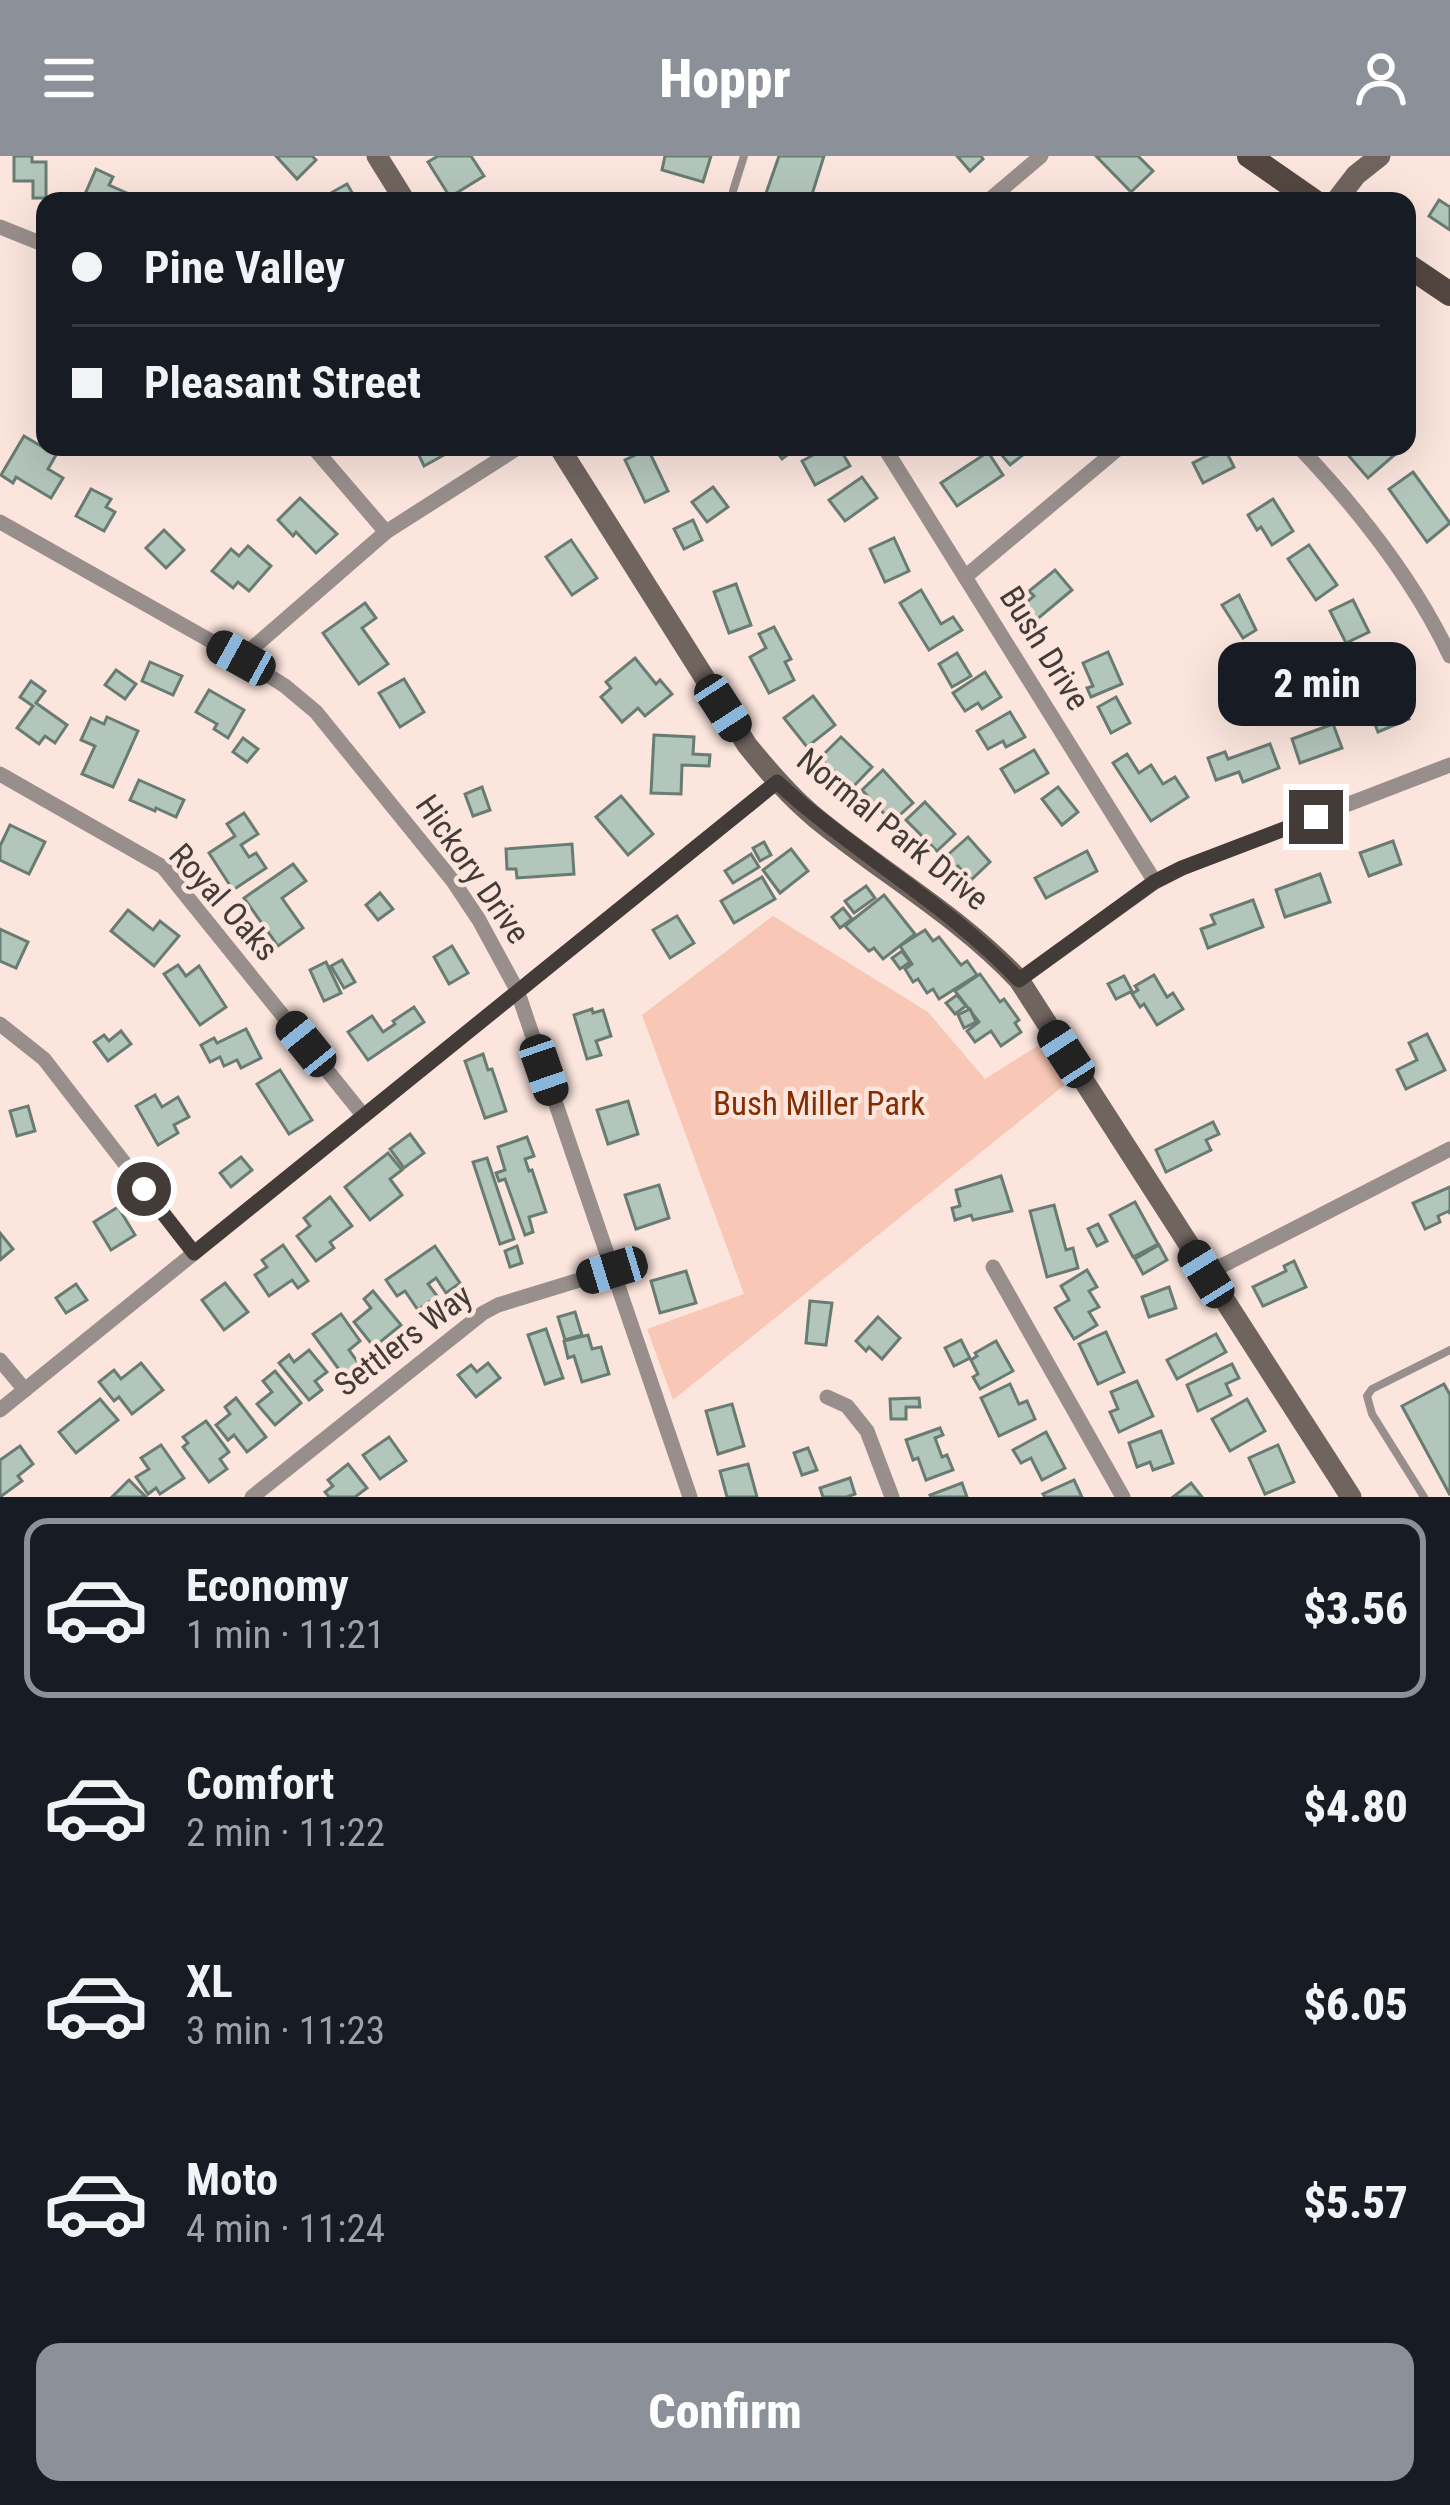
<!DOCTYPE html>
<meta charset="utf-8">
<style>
body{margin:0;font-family:"Roboto Condensed",sans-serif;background:#20242c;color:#f1f3f6;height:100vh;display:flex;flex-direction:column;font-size:45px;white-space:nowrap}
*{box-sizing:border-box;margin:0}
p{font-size:39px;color:#9ea1a6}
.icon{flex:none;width:66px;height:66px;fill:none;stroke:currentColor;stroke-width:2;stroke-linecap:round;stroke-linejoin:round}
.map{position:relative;height:1341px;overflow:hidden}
.drawer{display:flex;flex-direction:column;background:#171b24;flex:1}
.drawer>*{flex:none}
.hud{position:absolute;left:36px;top:36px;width:1380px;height:264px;border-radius:24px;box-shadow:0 12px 48px #0002;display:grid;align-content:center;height:264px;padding:0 36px;background:#171b24}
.end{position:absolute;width:54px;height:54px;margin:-27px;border:15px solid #433b37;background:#fff;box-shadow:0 0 0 6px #fff}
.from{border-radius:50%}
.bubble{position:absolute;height:84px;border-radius:24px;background:#171b24;box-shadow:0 12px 48px #0002;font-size:39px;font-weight:800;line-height:84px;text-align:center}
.car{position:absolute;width:36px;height:72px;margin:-36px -18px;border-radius:15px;box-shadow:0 0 9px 3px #0007;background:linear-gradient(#222 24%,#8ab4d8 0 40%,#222 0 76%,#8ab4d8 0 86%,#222 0)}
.hud b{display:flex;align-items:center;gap:42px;height:114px;font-size:45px}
.hud b+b{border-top:3px solid #363941}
.hud i{width:30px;height:30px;background:#f1f3f6}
ul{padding:21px 0 0;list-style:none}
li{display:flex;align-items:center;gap:36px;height:180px;margin:0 24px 18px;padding:0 12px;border:6px solid transparent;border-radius:24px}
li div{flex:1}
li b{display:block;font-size:45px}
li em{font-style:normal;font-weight:800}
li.active{border-color:#8c9099}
li>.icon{width:108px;height:108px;stroke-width:1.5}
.cta{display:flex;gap:24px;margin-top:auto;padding:24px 36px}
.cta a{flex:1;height:138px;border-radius:24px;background:#8c9099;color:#fff;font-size:48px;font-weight:800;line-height:138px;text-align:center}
header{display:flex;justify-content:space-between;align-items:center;height:156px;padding:0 36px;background:#8c9099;color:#fff;font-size:54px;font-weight:800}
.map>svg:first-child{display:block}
.green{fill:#f9c7b5}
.building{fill:#b3c6bc;stroke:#697c73;stroke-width:3}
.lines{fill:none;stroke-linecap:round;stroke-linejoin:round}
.lane{stroke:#988f8c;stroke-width:8}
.street{stroke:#988f8c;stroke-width:15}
.secondary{stroke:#70645f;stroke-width:21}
.primary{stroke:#544641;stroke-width:24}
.route{stroke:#433b37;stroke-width:15}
.labels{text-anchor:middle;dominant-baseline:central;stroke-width:9;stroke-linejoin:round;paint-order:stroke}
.street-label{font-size:33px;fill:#433b37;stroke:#fbe5dd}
.park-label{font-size:33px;fill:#832e02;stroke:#fbe5dd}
</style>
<header><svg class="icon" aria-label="menu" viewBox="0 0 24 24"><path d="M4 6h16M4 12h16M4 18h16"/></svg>Hoppr<svg class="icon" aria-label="person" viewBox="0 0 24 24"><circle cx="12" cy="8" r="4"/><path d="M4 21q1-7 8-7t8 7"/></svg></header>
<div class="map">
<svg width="1450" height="1341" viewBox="0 0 1450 1341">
<rect width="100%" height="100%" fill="#fbe5dd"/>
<polygon class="green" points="773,760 928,856 985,923 1039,889 1067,927 673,1244 647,1173 744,1138 642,859"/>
<g class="building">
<polygon points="14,0 32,0 32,6 46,6 46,42 33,42 33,25 14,25"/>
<polygon points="276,0 312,0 316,4 297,23"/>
<polygon points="438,0 471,0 484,20 450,41 428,6"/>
<polygon points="665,0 711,0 703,26 662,14"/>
<polygon points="779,0 824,0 810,45 764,43"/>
<polygon points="957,0 981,0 983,3 970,15"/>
<polygon points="1096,0 1138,0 1153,15 1131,36"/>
<polygon points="96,13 113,21 109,29 145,45 82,45"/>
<polygon points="347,28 357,45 333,45 329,38"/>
<polygon points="1439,44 1450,51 1450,74 1429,60"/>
<polygon points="24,280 56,299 48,313 63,322 51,342 16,321 13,327 1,319"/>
<polygon points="420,291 440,291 444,299 424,310 416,293"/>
<polygon points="773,291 798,291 782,303"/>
<polygon points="828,291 839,291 850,310 815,329 802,305"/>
<polygon points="995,291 1033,291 1010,309"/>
<polygon points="1224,291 1234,311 1203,327 1193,307"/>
<polygon points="1395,291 1399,295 1368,322 1342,292"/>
<polygon points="648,293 668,335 645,346 625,304"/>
<polygon points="988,296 1003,319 957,350 941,327"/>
<polygon points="1413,316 1450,367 1427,386 1389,333"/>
<polygon points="862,321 877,342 845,365 829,344"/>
<polygon points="713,331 728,351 707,366 692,346"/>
<polygon points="91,333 111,343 106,351 115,356 104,375 76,360"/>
<polygon points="300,342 337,378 316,397 296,376 293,380 278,364"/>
<polygon points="1273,343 1293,375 1272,389 1261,371 1257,374 1248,359"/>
<polygon points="693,364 702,384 684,393 674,373"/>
<polygon points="164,374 184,394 166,412 146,392"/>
<polygon points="894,382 909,415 885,426 870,393"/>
<polygon points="571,384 597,422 572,439 546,401"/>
<polygon points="1309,389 1337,429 1316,444 1288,403"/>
<polygon points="248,390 271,410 249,435 238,426 233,432 212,415 231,393 239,400"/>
<polygon points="1055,414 1072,434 1035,465 1022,450 1034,440 1029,435"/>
<polygon points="736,428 751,469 729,477 714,436"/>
<polygon points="921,434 941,468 953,461 962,474 929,494 900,447"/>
<polygon points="1239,439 1256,474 1243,482 1222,449"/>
<polygon points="1353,444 1369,476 1346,487 1330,455"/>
<polygon points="365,447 376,462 362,472 388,508 359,528 323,477"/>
<polygon points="774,471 791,503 785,506 794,524 769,537 750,501 766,492 759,478"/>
<polygon points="1108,496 1122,528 1091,541 1087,532 1093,530 1083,507"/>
<polygon points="957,497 971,520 952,531 939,508"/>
<polygon points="1285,501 1292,520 1277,526 1270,507"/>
<polygon points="635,502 656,528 660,524 672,538 645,560 638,552 622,566 601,541 611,532 606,526"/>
<polygon points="150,506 182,520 173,539 142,525"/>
<polygon points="116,514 136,528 125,543 105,529"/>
<polygon points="985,516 1001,541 982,553 978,547 965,555 953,537"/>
<polygon points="404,523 424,556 400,571 379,537"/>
<polygon points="31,525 45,535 36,547 67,569 55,587 45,580 39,588 17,572 33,550 20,541"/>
<polygon points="1377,526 1383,541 1398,535 1409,563 1378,576 1361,532"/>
<polygon points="209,534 244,554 228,582 214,573 217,568 196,556"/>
<polygon points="813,540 835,569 807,591 784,562"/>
<polygon points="1116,541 1130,567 1111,577 1098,551"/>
<polygon points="1274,544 1278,556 1267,560 1263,548"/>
<polygon points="1010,556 1025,581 1006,591 1003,585 988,593 977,575"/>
<polygon points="107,561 138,575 113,631 82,618 95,590 81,584 91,562 104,568"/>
<polygon points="1333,568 1342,592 1300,607 1292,583"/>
<polygon points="654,579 694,581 693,598 710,599 709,610 682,609 681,638 651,637"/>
<polygon points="841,581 872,611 852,632 820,602"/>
<polygon points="243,582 258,593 247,606 233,596"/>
<polygon points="1270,588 1279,612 1243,626 1239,616 1216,624 1208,602 1225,596 1228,603"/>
<polygon points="1034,594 1048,617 1015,636 1001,613"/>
<polygon points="1127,598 1139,617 1151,609 1163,628 1175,621 1188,641 1151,665 1113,607"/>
<polygon points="883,614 913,647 892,666 862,634"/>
<polygon points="139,624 184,644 176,661 156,652 155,655 130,644"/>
<polygon points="482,631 490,654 473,660 465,638"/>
<polygon points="1058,631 1078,656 1062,669 1042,643"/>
<polygon points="621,640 653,678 628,699 596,661"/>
<polygon points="925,646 955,678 937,695 906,664"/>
<polygon points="244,657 258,678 241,689 249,701 256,697 266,712 233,734 209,697 235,680 227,668"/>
<polygon points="10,669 45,686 29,718 0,704 0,690"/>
<polygon points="968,681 990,706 971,724 958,710 952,715 942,704"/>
<polygon points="1393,685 1401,708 1369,720 1360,697"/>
<polygon points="764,686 771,699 760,705 753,692"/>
<polygon points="572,688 574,718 517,722 516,713 507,713 506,693"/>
<polygon points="791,693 808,715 780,737 763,714"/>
<polygon points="1087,695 1097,715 1046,742 1035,722"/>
<polygon points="751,698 759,711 733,727 725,715"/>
<polygon points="293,708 306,725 282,742 303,772 278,790 244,742"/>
<polygon points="1320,718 1330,746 1285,761 1276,734"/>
<polygon points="762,721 775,743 734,767 721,745"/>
<polygon points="866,730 875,742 854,757 845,745"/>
<polygon points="380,737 393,753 378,764 366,749"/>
<polygon points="884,739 915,778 883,803 874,792 869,795 845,770"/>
<polygon points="1253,744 1263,771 1208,792 1201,773 1215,768 1211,759"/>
<polygon points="843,752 852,763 840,772 832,761"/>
<polygon points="128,754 153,774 160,765 179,780 154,810 111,775"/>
<polygon points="677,760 694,787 670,802 653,774"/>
<polygon points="0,773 28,786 16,812 0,805"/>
<polygon points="925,774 933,785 939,781 961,809 967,805 977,819 939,843 933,833 927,837 918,823 913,826 905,813 912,808 900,790"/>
<polygon points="452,790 468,817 449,828 434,801"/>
<polygon points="902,795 910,806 900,813 892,802"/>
<polygon points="342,804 355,826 344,832 331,810"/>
<polygon points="326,806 341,837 324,845 310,814"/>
<polygon points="178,809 186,820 199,810 226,851 200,869 164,818"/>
<polygon points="980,818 1000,846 1004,843 1019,864 1015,867 1021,876 1001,890 991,875 975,886 967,875 979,866 955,835"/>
<polygon points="1154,819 1167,841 1173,837 1183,853 1157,869 1144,848 1140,851 1132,838 1138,834 1135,830"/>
<polygon points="1124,820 1132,835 1116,843 1108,828"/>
<polygon points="957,839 966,850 955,858 946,847"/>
<polygon points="414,851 424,866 368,904 348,876 372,860 383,876 395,868 393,865"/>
<polygon points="592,853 593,857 603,854 611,880 596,885 601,899 587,903 574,859"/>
<polygon points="970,853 976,866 964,872 958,859"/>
<polygon points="246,873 261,902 241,912 237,904 224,910 220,901 210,906 201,889 214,882 217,887"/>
<polygon points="121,875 131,888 108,905 94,886 104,879 109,885"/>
<polygon points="1427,878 1445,914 1406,933 1397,914 1417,904 1409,887"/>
<polygon points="483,898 488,914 492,913 506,955 485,962 465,905"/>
<polygon points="280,914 312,964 289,978 257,928"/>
<polygon points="155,939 162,951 178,941 189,961 174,969 178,977 158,989 136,950"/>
<polygon points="628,945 638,978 608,988 597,954"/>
<polygon points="28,950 35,975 17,980 10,955"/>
<polygon points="1213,966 1219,978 1206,984 1211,994 1166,1016 1156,994"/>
<polygon points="410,978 424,997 404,1012 390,993"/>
<polygon points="527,981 534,1000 525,1003 529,1015 532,1014 546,1056 529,1061 533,1076 525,1079 505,1023 499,1025 496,1017 505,1014 498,991"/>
<polygon points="388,997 402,1014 390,1023 402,1039 370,1064 345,1031"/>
<polygon points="241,1001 252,1014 231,1031 220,1017"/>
<polygon points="487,1002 514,1083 500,1088 473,1006"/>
<polygon points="1001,1020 1012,1055 973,1064 971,1059 955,1064 952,1052 960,1050 956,1034"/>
<polygon points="659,1029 669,1062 636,1073 625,1039"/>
<polygon points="1450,1031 1450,1058 1449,1055 1438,1060 1440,1066 1425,1073 1413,1047"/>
<polygon points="330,1041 352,1070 330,1086 334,1092 316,1105 297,1080 310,1070 304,1062"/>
<polygon points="1135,1046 1158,1088 1133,1101 1110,1059"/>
<polygon points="1054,1049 1066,1094 1073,1092 1078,1112 1047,1121 1030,1055"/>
<polygon points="118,1051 135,1079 111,1094 94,1066"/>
<polygon points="1098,1068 1107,1085 1097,1090 1088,1073"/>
<polygon points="0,1077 13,1093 0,1104"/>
<polygon points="283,1089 308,1125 298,1132 292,1124 269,1140 255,1119 267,1111 262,1104"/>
<polygon points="1159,1089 1167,1104 1143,1118 1135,1103"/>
<polygon points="435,1090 460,1127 446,1137 436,1122 428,1128 437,1140 418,1154 405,1135 397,1140 386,1124"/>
<polygon points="517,1090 522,1107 510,1111 505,1095"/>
<polygon points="1294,1105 1306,1131 1263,1150 1253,1131 1286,1115 1284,1110"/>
<polygon points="1087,1114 1097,1131 1089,1135 1099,1151 1089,1156 1097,1169 1074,1183 1055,1152 1069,1144 1061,1130"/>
<polygon points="686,1115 696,1147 660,1157 651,1125"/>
<polygon points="225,1127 248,1156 224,1174 202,1144"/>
<polygon points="76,1128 87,1144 66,1157 56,1142"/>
<polygon points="1169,1131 1176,1152 1149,1161 1142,1141"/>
<polygon points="373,1135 401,1169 374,1191 354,1166 371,1152 364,1143"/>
<polygon points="810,1145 832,1147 826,1189 806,1187"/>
<polygon points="575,1156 582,1179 565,1184 558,1161"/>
<polygon points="341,1158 360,1185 349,1194 359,1208 343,1219 313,1178"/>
<polygon points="878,1161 900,1182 882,1203 869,1191 866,1195 856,1185"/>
<polygon points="546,1173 563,1222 545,1228 528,1179"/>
<polygon points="1106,1176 1124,1216 1098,1228 1079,1188"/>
<polygon points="1216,1178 1226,1196 1177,1223 1167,1204"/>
<polygon points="588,1179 592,1193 601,1191 609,1218 582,1226 574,1200 568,1202 564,1185"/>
<polygon points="961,1184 970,1202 954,1210 945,1192"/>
<polygon points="996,1185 1013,1215 980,1233 973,1221 978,1218 971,1204 977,1200 975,1197"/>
<polygon points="309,1194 327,1216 315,1225 322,1234 309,1244 279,1207 289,1199 294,1206"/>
<polygon points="141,1207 163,1234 132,1258 119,1241 114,1245 99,1226 114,1214 121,1223"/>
<polygon points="488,1207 500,1222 476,1241 458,1219 471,1209 477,1216"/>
<polygon points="1232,1208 1239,1222 1226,1228 1231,1239 1198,1255 1187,1229"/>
<polygon points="275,1215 301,1247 275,1269 257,1248 272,1236 263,1225"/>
<polygon points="1137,1225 1153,1260 1119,1276 1110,1256 1118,1253 1111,1236"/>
<polygon points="1010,1228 1019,1248 1027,1245 1035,1263 999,1280 981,1242"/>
<polygon points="1444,1228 1450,1239 1450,1339 1402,1250"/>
<polygon points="236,1242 266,1281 247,1296 234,1279 228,1284 216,1269 230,1258 225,1251"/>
<polygon points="919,1242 920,1251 906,1251 906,1263 891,1263 890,1243"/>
<polygon points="100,1243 118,1264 76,1297 59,1276"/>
<polygon points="1247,1243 1265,1275 1230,1295 1212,1263"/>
<polygon points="732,1248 744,1290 718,1298 706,1255"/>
<polygon points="206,1265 229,1296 220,1303 227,1313 209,1326 183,1291 188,1287 183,1281"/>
<polygon points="940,1272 943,1279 935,1282 942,1301 947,1299 953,1314 926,1324 918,1302 913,1304 906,1284"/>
<polygon points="1161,1275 1173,1307 1153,1314 1150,1306 1137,1311 1129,1287"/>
<polygon points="1046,1276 1065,1312 1042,1324 1031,1302 1021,1307 1013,1294"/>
<polygon points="389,1281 406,1305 380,1323 363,1299"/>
<polygon points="161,1289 184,1322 160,1338 156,1332 148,1338 136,1321 149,1313 141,1302"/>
<polygon points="1278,1289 1294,1326 1265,1338 1249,1302"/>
<polygon points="20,1290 33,1308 18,1320 22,1325 0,1341 0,1304"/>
<polygon points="808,1292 817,1314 802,1319 794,1297"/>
<polygon points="348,1308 367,1332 355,1341 329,1341 325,1336 333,1330 328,1324"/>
<polygon points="748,1308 757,1341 727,1341 720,1315"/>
<polygon points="850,1322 855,1338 847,1341 823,1341 820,1332"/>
<polygon points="129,1324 146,1341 112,1341"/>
<polygon points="1074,1324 1082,1341 1045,1341 1043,1338"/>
<polygon points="962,1327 967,1341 931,1341 930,1339"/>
<polygon points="1191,1327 1202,1341 1173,1341"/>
</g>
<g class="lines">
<g class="lane">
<polyline points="734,45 733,35 744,0"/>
<polyline points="1424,1341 1372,1258 1367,1240 1372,1233 1450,1194"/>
</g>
<g class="street">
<polyline points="988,45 1041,0"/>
<polyline points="0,71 45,89"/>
<polyline points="313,291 386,376"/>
<polyline points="884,291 1155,726"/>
<path d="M 1299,291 C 1358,353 1413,422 1450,500"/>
<polyline points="0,366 241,502 285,530 316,556 453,725 479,764 517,834 690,1341"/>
<polyline points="965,421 1120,291"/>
<polyline points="241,502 386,376 519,291"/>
<polyline points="0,618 163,711 363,959"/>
<polyline points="1019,824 1155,726 1182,712 1450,609"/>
<polyline points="0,868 44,903 194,1097"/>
<polyline points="993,1111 1123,1341"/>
<polyline points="1206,1118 1450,993"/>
<polyline points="0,1204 25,1234"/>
<polyline points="827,1241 847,1250 867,1275 892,1341"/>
<polyline points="0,1254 777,626"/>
<polyline points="252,1341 483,1157 498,1149 612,1114"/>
</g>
<g class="secondary">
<polyline points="377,0 405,45"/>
<polyline points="1336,45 1356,19 1380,0"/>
<path d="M 559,291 L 747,589 C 768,615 790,641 817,663 C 884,718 959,760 1019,824 L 1351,1341"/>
</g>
<g class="primary">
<polyline points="1249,0 1314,45"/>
<polyline points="1407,109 1450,138"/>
</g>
</g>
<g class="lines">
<path class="route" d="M 144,1033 L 194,1097 L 777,626 C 855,698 947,747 1019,824 L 1154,726 L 1182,712 L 1316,661"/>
</g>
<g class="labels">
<g class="street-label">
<text transform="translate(1045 492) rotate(58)">Bush Drive</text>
<text transform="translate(893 673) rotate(39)">Normal Park Drive</text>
<text transform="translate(473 713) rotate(55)">Hickory Drive</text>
<text transform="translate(224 746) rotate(48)">Royal Oaks</text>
<text transform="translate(403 1184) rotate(-37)">Settlers Way</text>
</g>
<g class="park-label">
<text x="819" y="947">Bush Miller Park</text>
</g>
</g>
</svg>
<i class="end from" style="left:144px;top:1033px"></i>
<i class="end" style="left:1316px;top:661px"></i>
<div class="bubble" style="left:1218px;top:486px;width:198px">2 min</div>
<i class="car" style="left:241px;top:502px;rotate:299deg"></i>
<i class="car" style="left:723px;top:552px;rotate:147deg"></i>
<i class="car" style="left:306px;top:888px;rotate:321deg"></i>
<i class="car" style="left:1066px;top:898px;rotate:327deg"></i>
<i class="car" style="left:544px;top:914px;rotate:161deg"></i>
<i class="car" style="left:612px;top:1114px;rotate:253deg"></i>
<i class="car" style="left:1206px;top:1118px;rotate:328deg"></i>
<div class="hud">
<b><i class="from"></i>Pine Valley</b>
<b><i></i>Pleasant Street</b>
</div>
</div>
<section class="drawer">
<ul>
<li class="active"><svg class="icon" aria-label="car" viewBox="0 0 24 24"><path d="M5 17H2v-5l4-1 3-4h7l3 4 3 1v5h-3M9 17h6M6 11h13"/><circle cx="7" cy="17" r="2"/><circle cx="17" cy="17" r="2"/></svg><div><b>Economy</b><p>1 min · 11:21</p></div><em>$3.56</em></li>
<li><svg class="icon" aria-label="car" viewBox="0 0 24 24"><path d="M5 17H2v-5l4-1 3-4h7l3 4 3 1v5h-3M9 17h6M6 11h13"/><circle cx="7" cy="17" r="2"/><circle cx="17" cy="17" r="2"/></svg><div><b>Comfort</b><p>2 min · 11:22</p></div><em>$4.80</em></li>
<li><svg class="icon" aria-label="car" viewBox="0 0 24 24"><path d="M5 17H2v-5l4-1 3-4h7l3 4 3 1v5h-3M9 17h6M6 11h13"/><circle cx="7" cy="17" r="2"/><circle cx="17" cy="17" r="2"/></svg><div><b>XL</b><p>3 min · 11:23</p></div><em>$6.05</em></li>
<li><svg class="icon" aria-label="car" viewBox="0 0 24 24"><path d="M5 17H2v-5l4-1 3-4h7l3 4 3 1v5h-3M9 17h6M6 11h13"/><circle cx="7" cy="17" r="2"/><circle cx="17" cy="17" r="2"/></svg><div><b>Moto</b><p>4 min · 11:24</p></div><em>$5.57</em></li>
</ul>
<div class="cta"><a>Confirm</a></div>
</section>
